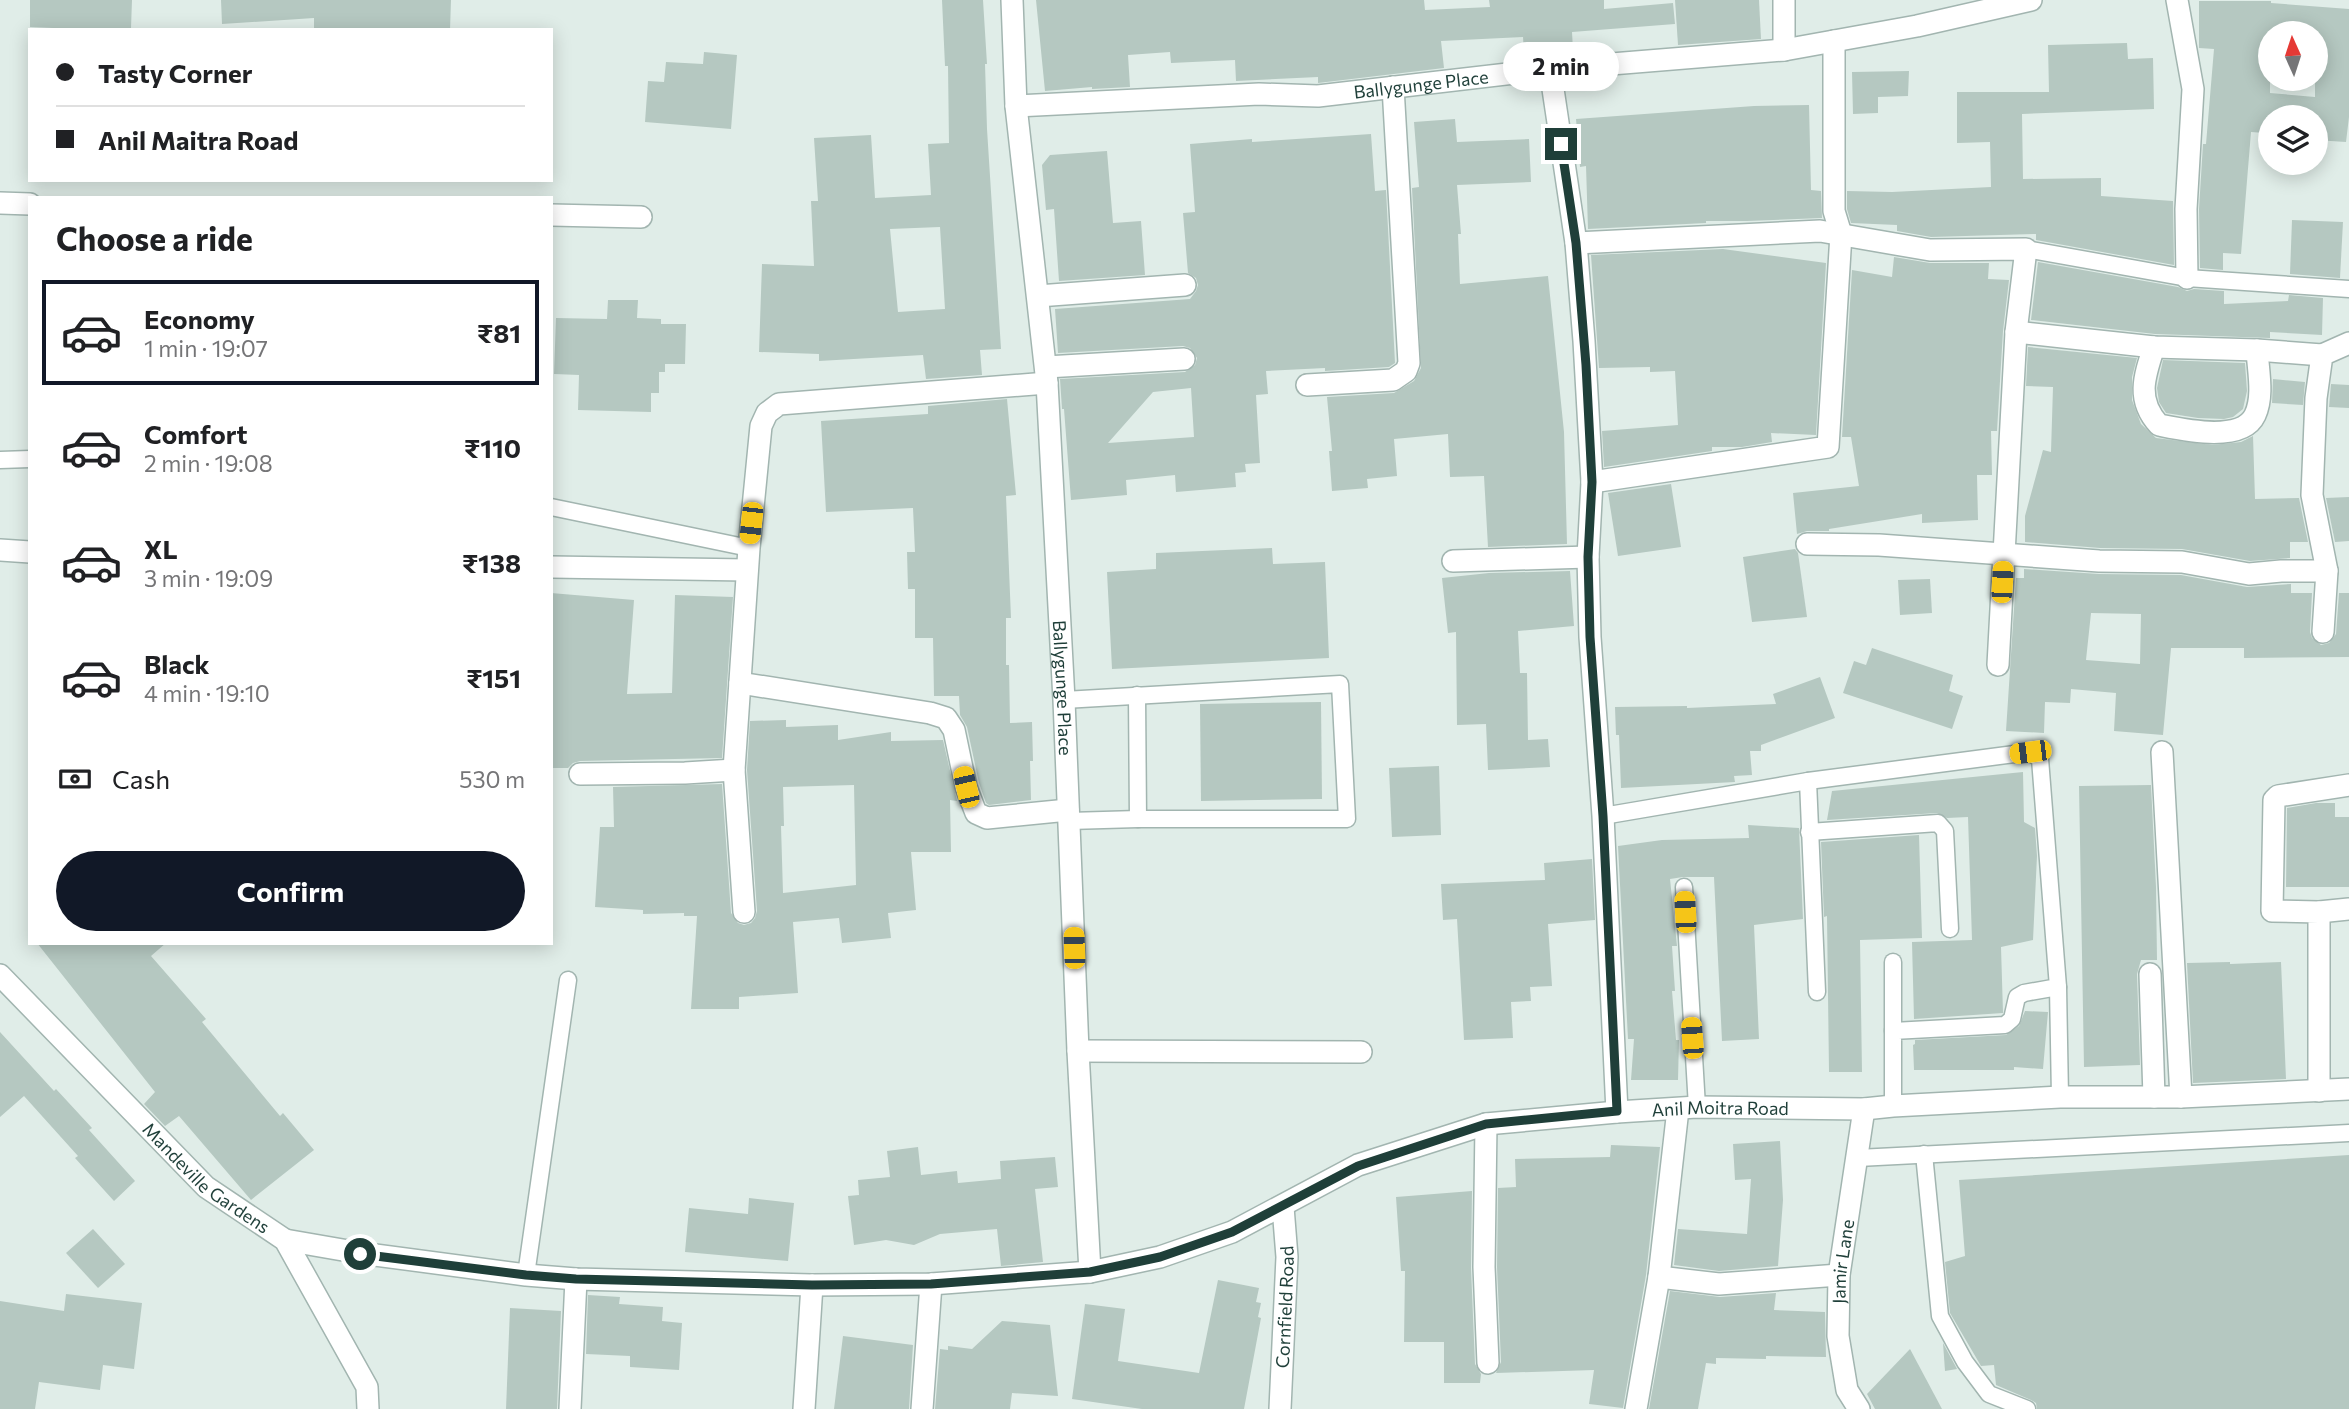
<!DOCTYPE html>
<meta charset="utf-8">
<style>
body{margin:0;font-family:Commissioner,sans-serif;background:#f2f2f2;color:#202124;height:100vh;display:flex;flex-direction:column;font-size:26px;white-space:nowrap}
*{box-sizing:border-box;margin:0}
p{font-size:23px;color:#757577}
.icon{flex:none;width:38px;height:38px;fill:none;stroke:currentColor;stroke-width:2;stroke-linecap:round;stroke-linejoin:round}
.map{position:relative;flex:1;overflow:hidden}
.details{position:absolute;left:28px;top:196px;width:525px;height:749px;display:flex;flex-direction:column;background:#fff;border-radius:0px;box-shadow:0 4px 18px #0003}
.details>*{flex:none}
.top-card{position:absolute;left:28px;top:28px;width:525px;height:154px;border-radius:0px;box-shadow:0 4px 18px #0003;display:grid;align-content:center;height:154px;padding:0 28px;background:#fff}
.needle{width:46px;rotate:357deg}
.tools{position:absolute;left:2258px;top:21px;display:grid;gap:14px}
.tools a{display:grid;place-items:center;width:70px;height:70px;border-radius:50%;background:#fff;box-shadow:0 4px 18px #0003;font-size:35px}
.end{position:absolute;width:32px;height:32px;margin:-16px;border:9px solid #1f3f39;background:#fff;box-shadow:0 0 0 4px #fff}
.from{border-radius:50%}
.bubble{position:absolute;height:49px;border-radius:24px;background:#fff;box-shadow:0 4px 18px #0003;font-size:23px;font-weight:700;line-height:49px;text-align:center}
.car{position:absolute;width:21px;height:42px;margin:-21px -10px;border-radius:9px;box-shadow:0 0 5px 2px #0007;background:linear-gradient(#f5c518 24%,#345 0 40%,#f5c518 0 76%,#345 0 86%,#f5c518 0)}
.top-card b{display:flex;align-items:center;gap:24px;height:66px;font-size:26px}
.top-card b+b{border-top:2px solid #e0e0e0}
.top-card i{width:18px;height:18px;background:#202124}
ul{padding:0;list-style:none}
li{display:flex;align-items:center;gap:21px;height:105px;margin:0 14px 10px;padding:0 14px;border:4px solid transparent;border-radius:0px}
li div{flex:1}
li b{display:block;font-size:26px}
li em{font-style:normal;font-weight:700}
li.active{border-color:#111827}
li>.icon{width:63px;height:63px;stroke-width:1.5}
h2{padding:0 28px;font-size:32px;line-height:84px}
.pay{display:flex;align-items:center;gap:18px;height:77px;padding:0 28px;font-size:26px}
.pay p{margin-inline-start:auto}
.action{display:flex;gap:14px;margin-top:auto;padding:14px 28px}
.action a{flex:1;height:80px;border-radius:42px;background:#111827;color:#fff;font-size:28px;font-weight:700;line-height:80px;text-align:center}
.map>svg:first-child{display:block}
.building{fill:#b5c8c1;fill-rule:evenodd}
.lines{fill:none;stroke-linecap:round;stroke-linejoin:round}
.service-casing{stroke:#a2b5b0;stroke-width:19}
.minor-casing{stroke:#a2b5b0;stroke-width:24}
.service{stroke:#fff;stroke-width:16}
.minor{stroke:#fff;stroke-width:21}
.route{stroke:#1f3f39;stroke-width:9}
.labels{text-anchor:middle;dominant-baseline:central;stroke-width:5;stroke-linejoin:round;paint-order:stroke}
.street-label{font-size:18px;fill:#1f3f39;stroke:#f1f9f5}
</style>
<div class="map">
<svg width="2349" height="1409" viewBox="0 0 2349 1409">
<rect width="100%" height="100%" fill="#e0ede8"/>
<g class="building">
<polygon points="30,0 132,0 131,28 53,30 53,28 30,27"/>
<polygon points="221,0 451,0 450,30 314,28 314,18 222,24"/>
<path d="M 942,0 L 983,0 L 987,64 L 985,64 L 987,129 L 1001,349 L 980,350 L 982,375 L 926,379 L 923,355 L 819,361 L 819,354 L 759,352 L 762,264 L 814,266 L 811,201 L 818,201 L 814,138 L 871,135 L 875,198 L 931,195 L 928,144 L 949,143 L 948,66 L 945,66 ZM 940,227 L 945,309 L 898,312 L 890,229 Z"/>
<polygon points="1036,0 1424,0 1425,10 1490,7 1489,0 1604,0 1604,9 1673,3 1675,24 1572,32 1573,50 1524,53 1523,37 1441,41 1444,68 1318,83 1318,77 1236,81 1235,60 1171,63 1170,52 1128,55 1130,87 1092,89 1092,87 1045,91"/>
<polygon points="1675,0 1759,0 1761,39 1678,45"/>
<path d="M 2199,1 L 2271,1 L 2271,3 L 2349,9 L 2349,117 L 2346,142 L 2315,140 L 2315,117 L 2266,117 L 2265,133 L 2251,132 L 2241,254 L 2223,253 L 2223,270 L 2200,268 L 2199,209 L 2203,144 L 2206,144 L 2214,49 L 2199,48 ZM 2270,33 L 2315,33 L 2315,97 L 2270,93 Z"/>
<polygon points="2127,43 2128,59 2153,58 2154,109 2022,114 2023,179 2101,178 2101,196 2173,201 2174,265 2036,240 2036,234 1931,237 1897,231 1897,225 1851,223 1847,209 1847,191 1892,192 1991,187 1990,142 1957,143 1957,92 2049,92 2048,45"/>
<polygon points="704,52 737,55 731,129 645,122 648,81 664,82 666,62 703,64"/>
<polygon points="1909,71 1908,96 1878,97 1878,113 1853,114 1852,72"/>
<polygon points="1809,105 1811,190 1821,191 1822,218 1747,221 1706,221 1706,223 1588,229 1586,166 1580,167 1576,119 1754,106"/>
<polygon points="1455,119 1457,142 1529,139 1531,182 1457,185 1461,234 1458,234 1460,284 1548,276 1564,432 1567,544 1488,547 1484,476 1450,477 1448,434 1394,439 1397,476 1367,479 1368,488 1332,491 1329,451 1332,451 1327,397 1394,393 1414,381 1421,368 1412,188 1419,187 1414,122"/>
<path d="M 1371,134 L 1375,191 L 1386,190 L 1395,363 L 1389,367 L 1325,371 L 1325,368 L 1266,371 L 1268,394 L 1256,395 L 1260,463 L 1245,464 L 1246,472 L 1235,473 L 1236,487 L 1176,492 L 1175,475 L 1126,480 L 1127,495 L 1071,500 L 1064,409 L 1062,409 L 1060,379 L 1185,372 L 1195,365 L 1197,358 L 1190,348 L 1183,346 L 1058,353 L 1055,309 L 1190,299 L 1196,291 L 1198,285 L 1196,278 L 1188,273 L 1183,213 L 1195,212 L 1190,144 L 1252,139 L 1252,142 ZM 1191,388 L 1194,437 L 1108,443 L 1153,392 Z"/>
<polygon points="1107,151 1113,223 1141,221 1145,275 1059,281 1054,209 1046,210 1042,165 1050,155"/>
<polygon points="2292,220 2343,222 2340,278 2290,274"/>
<polygon points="1723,249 1826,263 1816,435 1771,433 1772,442 1742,447 1712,447 1712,451 1604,467 1602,431 1678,425 1675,371 1650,372 1650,367 1599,368 1591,255"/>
<polygon points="1894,257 1930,263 1989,263 1988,279 2009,280 2003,331 1997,431 1991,431 1992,475 1977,475 1978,520 1922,523 1922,514 1829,529 1829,531 1807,531 1797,534 1793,493 1859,486 1851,437 1842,437 1852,270 1892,277"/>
<polygon points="2038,262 2178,287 2187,291 2194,289 2224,291 2224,304 2288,301 2289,295 2323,298 2322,335 2270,332 2270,338 2155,334 2031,320"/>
<polygon points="608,300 638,300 637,318 661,319 661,324 686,324 685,364 665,364 665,372 659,372 659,393 651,393 651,412 578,410 579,375 554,374 556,318 607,319"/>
<polygon points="2028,347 2137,358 2132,377 2132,400 2141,424 2156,438 2212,445 2241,442 2253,436 2255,499 2299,498 2308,542 2290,542 2290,558 2250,561 2182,549 2100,548 2025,542 2025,516 2043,450 2051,452 2053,387 2026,386"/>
<polygon points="2163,360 2245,363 2247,391 2243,409 2233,417 2224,419 2198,418 2166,413 2159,402 2157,388"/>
<polygon points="2273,379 2305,382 2303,405 2272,403"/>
<polygon points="2331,384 2349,385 2349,408 2329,407"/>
<polygon points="1007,399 1016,495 1006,496 1011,618 1006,618 1006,665 1009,665 1010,723 1032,722 1033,761 1030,761 1031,800 989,805 986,803 979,783 967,727 960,715 959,696 934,696 933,638 915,638 915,589 908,589 907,552 915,552 913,508 826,512 821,421 928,414 928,406"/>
<polygon points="1671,484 1681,547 1618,556 1608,493"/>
<polygon points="2349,497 2349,541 2335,542 2326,498"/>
<polygon points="1272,548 1273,564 1325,562 1329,658 1112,669 1107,572 1156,569 1156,553"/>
<polygon points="1795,549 1798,553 1807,617 1752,622 1743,557"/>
<path d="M 2024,569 L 2099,574 L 2181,575 L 2247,587 L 2291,584 L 2291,593 L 2312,593 L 2310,632 L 2312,638 L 2321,645 L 2329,643 L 2336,634 L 2339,593 L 2349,593 L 2349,657 L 2244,658 L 2244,648 L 2171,648 L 2163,735 L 2114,731 L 2116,693 L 2071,689 L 2070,703 L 2045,702 L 2044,733 L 2006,731 L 2016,578 L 2024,578 ZM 2091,613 L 2141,614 L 2140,664 L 2086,660 Z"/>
<polygon points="1570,571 1574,626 1518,631 1520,673 1527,673 1528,740 1548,739 1550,767 1488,770 1486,724 1457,725 1456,632 1448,633 1442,578 1489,573"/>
<polygon points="1930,579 1932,613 1900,615 1898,580"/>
<polygon points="551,593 634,600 627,694 672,693 675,595 733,597 722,758 580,761 573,763 568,768 551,768"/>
<polygon points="1872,648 1953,675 1949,691 1963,696 1952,729 1843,693 1854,661 1866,665"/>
<polygon points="1820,677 1835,718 1761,745 1761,751 1750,751 1752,775 1734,776 1735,782 1621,788 1619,735 1616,735 1615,707 1687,706 1687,708 1776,704 1773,694"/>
<polygon points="1321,702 1322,799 1201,801 1200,704"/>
<path d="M 786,720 L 786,727 L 838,725 L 838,740 L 891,732 L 891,741 L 943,740 L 957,801 L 950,800 L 951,852 L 911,852 L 916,910 L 888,913 L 891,938 L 842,943 L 839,918 L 793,922 L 798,993 L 739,997 L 739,1009 L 691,1009 L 697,916 L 684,916 L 684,913 L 643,914 L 643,910 L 595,907 L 600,827 L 614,827 L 613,787 L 722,784 L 731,913 L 738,923 L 744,925 L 751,923 L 755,918 L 757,911 L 747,770 L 750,721 ZM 854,785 L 856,885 L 783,893 L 781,826 L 784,826 L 783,787 Z"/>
<polygon points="1439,766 1441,835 1392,837 1389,768"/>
<polygon points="2023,772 2024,822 2035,828 2037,856 2033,940 2001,947 2003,1013 1914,1019 1912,942 1972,940 1968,817 1947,818 1937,813 1827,820 1832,791"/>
<polygon points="2151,785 2156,887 2157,960 2141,960 2137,974 2140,1065 2084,1067 2079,786"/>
<polygon points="2316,803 2335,803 2335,817 2349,817 2349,887 2286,887 2287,808"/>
<polygon points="1748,825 1799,828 1803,919 1754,925 1759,1039 1722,1041 1714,877 1683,877 1670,879 1677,946 1672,946 1675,991 1672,991 1676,1040 1679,1040 1678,1080 1631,1080 1634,1039 1628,1039 1618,846 1662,840 1749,838"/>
<polygon points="1919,835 1922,938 1860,940 1862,1072 1829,1072 1827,916 1824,917 1821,842"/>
<polygon points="1592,859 1595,920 1548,924 1552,986 1530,987 1531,1001 1511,1002 1513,1038 1464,1040 1457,919 1443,920 1441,884 1545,880 1544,863"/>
<polygon points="37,943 166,943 151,956 206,1019 202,1022 280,1116 283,1113 314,1150 251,1200 179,1116 165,1126 144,1104 155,1092"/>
<polygon points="2230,962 2230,964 2281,962 2286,1079 2193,1083 2187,963"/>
<polygon points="2025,1011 2048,1012 2043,1069 2014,1067 2014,1070 1914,1070 1913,1045 1915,1044 1915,1040 2006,1035 2019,1026"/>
<polygon points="0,1032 54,1091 56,1089 92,1128 89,1130 135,1181 114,1201 75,1158 78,1156 24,1096 0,1117"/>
<polygon points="1780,1141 1783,1200 1778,1266 1719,1271 1674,1265 1678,1229 1747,1234 1751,1179 1735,1180 1733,1144"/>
<polygon points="1611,1145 1660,1147 1646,1275 1623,1408 1589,1404 1594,1370 1496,1373 1501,1362 1497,1267 1498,1188 1516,1187 1515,1159 1610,1157"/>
<polygon points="918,1147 921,1175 957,1171 958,1183 1001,1179 1000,1161 1055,1157 1058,1187 1035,1189 1043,1262 1001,1266 997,1229 940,1234 914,1245 886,1240 854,1245 848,1196 859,1195 858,1180 890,1177 887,1151"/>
<polygon points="2349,1155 2349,1409 2037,1409 2036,1403 2031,1400 1996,1385 1994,1365 1981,1366 1950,1313 1945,1262 1965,1256 1959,1180"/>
<polygon points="1472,1191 1471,1268 1475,1364 1481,1374 1480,1383 1444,1383 1444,1342 1404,1342 1405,1271 1401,1271 1396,1197"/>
<polygon points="749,1198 794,1203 788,1261 685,1252 689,1208 748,1214"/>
<polygon points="93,1229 125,1264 98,1288 66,1253"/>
<polygon points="1218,1280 1259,1288 1256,1302 1261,1303 1258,1317 1261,1318 1244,1409 1142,1409 1072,1399 1085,1304 1125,1309 1118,1361 1199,1373"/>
<polygon points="1670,1291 1720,1297 1776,1293 1774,1310 1825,1312 1826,1357 1766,1356 1766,1359 1716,1358 1716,1364 1706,1363 1698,1409 1649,1409"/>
<polygon points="66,1294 142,1303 134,1369 103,1365 100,1390 39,1382 35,1409 0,1409 0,1301 64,1311"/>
<polygon points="588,1295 620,1297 619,1304 663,1307 662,1321 682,1323 679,1370 630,1367 630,1356 586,1354"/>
<polygon points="510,1308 561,1311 557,1409 506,1409"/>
<polygon points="1002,1321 1050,1325 1058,1396 1012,1393 1010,1409 935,1409 940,1349 948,1350 948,1346 972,1349"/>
<polygon points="843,1336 913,1345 909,1409 834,1409"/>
<polygon points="1943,1343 1956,1367 1957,1369 1945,1371"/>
<polygon points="1910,1349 1942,1409 1875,1409 1867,1394"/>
</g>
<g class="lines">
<defs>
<g id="service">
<polyline points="2026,249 2187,278 2349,289"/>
<polyline points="0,460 30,459"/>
<polyline points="551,507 749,548"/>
<polyline points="1137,695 1138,819"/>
<polyline points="1064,700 1340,684 1347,819 1138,819 1069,821"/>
<polyline points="1808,781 2030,752 2040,759 2058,987 2024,993 2017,997 2012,1019 2005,1025 1893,1031 1893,1106"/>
<polyline points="1603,816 1808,781 1817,992"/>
<polyline points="1809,832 1938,823 1945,831 1950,929"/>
<polyline points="1684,887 1697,1107"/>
<polyline points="1893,962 1893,1031"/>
<polyline points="2058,987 2060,1097"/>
<polyline points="1924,1154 1940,1316 1965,1362 1989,1394 2027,1409"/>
<polyline points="1858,1158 2349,1133"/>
<polyline points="526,1275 568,980"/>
</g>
<g id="minor">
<path id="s1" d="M 1012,0 L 1016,106 L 1047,383 L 1064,700 L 1078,1051 L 1090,1272"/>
<polyline points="1784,0 1784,50"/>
<polyline points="2177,0 2193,89 2186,209 2187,278"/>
<polyline points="1550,69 1576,243 1584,341 1592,482 1588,557 1590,637 1603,816 1617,1112"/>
<path id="s2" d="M 1016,106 L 1259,94 L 1318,96 L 1550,69 L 1784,50 L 1917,26 L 2031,0"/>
<polyline points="0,203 30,204"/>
<polyline points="551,215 641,217"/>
<polyline points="1576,243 1820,231 1930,250 2026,249 2016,332 1998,665"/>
<polyline points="1038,296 1185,285"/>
<polyline points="2016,332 2154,347 2257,350 2322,355"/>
<path d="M 2154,347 C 2144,377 2136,400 2159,425 C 2184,430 2242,443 2255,415 C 2264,396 2258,370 2257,350"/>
<polyline points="1046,367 1184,359"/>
<polyline points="1307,385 1393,380 1406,371 1409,363 1393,87"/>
<polyline points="1592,482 1828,447 1841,234 1834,211 1834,41"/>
<polyline points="1807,544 1879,545 2099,561 2182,562 2249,574 2281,571 2327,571 2312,495 2316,398 2322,355 2349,343"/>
<polyline points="0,550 30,552"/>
<polyline points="1453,561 1588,557"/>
<polyline points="551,567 747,570"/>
<polyline points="2323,632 2327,571"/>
<polyline points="740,683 930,713 946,718 954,730 966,787 976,813 987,818 1068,810"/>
<polyline points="2162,752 2181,1097"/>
<polyline points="580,774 685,773 734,770"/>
<polyline points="744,912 734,770 749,548 761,426 767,413 779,404 1047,383"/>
<polyline points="2319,912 2349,909"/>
<polyline points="2150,974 2154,1097"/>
<path id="s3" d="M 0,975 L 206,1187 L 285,1240 L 367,1387 L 368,1409"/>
<polyline points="1078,1051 1361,1052"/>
<polyline points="2319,1091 2319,912 2272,911 2274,800 2278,796 2349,785"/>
<polyline points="1486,1124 1484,1267 1488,1363"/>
<path id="s4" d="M 285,1240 L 360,1253 L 526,1275 L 576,1279 L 812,1285 L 931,1284 L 1090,1272 L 1160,1257 L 1232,1232 L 1358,1165 L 1486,1124 L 1617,1112 L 1697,1107 L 1864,1109 L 1893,1106 L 2060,1097 L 2181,1097 L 2349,1089"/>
<polyline points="1659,1277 1719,1284 1839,1275"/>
<polyline points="570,1409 576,1279"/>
<polyline points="804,1409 812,1285"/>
<polyline points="922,1409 931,1284"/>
<path id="s5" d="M 1280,1409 L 1287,1257 L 1283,1207"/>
<polyline points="1636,1409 1659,1277 1678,1109"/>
<path id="s6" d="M 1859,1409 L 1847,1390 L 1838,1336 L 1839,1275 L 1864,1109"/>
</g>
</defs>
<use href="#service" class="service-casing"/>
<use href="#minor" class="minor-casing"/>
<use href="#service" class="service"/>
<use href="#minor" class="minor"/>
</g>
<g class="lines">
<polyline class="route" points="360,1254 526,1275 576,1279 812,1285 931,1284 1090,1272 1160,1257 1232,1232 1358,1166 1486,1124 1617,1111 1603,816 1590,637 1588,557 1592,482 1586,365 1576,243 1561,144"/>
</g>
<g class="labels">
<g class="street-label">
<text stroke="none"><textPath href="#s2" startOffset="406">Ballygunge Place</textPath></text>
<text stroke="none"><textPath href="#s1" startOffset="690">Ballygunge Place</textPath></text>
<text stroke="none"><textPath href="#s4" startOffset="1468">Anil Moitra Road</textPath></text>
<text stroke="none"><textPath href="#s3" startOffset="290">Mandeville Gardens</textPath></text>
<text stroke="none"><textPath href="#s6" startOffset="152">Jamir Lane</textPath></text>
<text stroke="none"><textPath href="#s5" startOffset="102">Cornfield Road</textPath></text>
</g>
</g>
</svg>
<div class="tools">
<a><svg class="needle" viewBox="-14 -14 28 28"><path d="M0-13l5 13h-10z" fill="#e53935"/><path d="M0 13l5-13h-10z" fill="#757577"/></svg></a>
<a><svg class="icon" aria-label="layers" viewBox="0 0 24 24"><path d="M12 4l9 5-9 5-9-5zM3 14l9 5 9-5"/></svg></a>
</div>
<i class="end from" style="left:360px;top:1254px"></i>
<i class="end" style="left:1561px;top:144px"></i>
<div class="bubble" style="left:1503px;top:42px;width:116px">2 min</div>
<i class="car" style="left:751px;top:523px;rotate:186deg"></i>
<i class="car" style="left:2002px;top:582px;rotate:3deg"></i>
<i class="car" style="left:2030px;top:752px;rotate:263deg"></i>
<i class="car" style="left:966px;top:787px;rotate:347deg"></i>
<i class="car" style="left:1685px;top:912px;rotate:357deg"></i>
<i class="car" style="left:1074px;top:948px;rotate:358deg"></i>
<i class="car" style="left:1692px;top:1038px;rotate:356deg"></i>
<div class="top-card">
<b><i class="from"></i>Tasty Corner</b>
<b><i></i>Anil Maitra Road</b>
</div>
<section class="details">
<h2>Choose a ride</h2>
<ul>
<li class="active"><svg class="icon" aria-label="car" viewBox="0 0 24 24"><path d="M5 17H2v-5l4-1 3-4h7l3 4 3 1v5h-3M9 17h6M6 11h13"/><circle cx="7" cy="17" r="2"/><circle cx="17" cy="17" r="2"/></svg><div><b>Economy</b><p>1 min · 19:07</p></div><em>₹81</em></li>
<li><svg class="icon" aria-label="car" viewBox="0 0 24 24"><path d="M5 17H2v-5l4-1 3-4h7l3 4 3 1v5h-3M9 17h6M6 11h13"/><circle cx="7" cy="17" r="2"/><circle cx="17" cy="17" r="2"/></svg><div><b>Comfort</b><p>2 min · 19:08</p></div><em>₹110</em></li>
<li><svg class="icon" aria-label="car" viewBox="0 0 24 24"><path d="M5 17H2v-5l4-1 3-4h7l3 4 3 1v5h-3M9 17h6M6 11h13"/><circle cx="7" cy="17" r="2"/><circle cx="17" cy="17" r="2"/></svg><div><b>XL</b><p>3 min · 19:09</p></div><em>₹138</em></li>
<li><svg class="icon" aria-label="car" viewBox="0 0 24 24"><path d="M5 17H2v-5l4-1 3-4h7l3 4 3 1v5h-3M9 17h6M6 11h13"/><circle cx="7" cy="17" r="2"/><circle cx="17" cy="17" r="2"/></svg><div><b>Black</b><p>4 min · 19:10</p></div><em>₹151</em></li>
</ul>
<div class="pay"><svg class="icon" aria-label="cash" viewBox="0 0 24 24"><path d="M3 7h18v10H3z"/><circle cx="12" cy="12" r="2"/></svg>Cash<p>530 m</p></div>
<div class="action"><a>Confirm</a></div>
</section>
</div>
